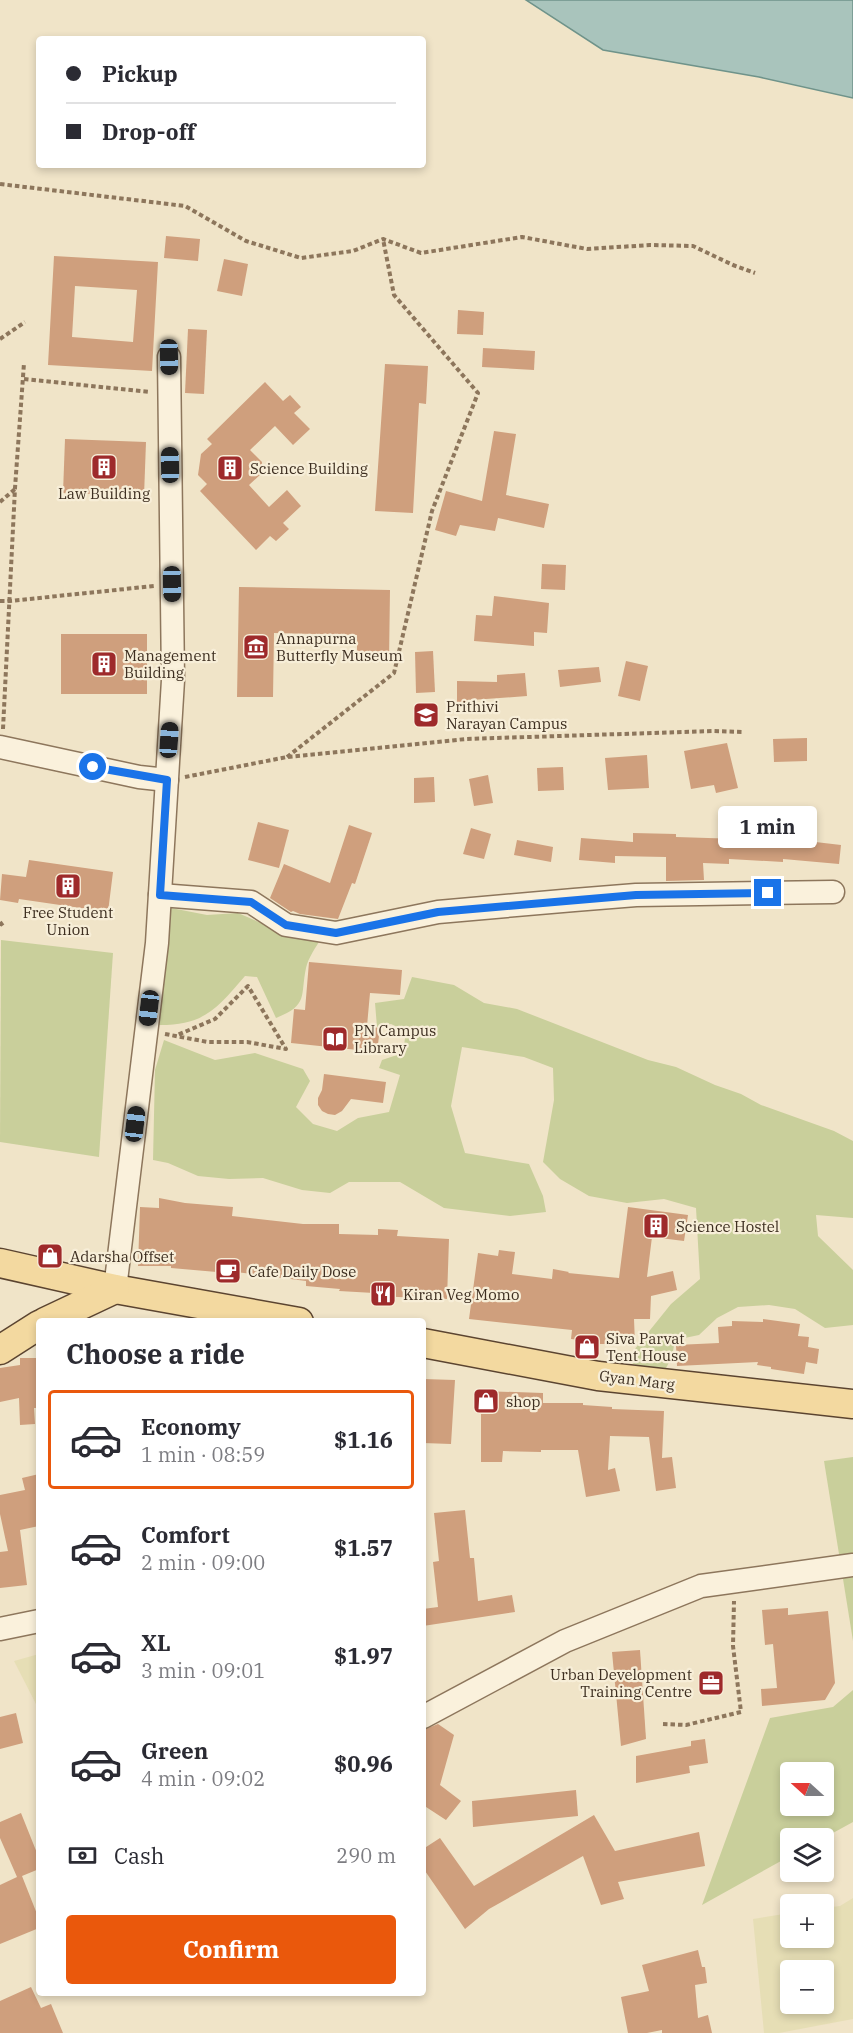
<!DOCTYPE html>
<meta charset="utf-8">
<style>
body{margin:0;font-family:"IBM Plex Serif",serif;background:#f2f2f3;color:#2b2b33;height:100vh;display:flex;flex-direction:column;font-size:22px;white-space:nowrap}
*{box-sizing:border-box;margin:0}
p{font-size:20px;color:#7c7c81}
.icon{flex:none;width:33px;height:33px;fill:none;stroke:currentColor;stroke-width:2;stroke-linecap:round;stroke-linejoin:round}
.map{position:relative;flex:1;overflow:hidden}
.drawer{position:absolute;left:36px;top:1318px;width:390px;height:678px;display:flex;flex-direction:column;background:#fff;border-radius:6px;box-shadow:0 3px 9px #0003}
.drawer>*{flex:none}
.guide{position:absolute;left:36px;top:36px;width:390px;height:132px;border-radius:6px;box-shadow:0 3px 9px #0003;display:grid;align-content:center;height:132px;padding:0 30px;background:#fff}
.needle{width:39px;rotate:291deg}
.buttons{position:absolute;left:780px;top:1762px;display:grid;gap:12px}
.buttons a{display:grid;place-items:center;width:54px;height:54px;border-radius:6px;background:#fff;box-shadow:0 3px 9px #0003;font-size:30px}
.end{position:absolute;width:27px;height:27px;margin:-14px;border:8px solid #1a73e8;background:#fff;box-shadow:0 0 0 3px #fff}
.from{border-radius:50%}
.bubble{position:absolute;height:42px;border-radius:6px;background:#fff;box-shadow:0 3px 9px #0003;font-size:20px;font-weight:800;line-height:42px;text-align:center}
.car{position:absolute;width:18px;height:36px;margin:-18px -9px;border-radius:8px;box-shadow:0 0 4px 2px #0007;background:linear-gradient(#222 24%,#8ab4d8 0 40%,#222 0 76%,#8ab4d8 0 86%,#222 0)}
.guide b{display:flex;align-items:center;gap:21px;height:57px;font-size:22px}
.guide b+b{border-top:2px solid #e1e1e2}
.guide i{width:15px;height:15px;background:#2b2b33}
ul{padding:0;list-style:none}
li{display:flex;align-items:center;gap:18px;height:99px;margin:0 12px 9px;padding:0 18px;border:3px solid transparent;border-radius:6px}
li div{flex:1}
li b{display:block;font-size:22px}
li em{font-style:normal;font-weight:800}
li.selected{border-color:#ea580c}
li>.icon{width:54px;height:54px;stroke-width:1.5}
h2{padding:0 30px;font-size:27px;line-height:72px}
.pay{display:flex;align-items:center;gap:15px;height:66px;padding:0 30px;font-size:22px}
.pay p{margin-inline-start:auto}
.cta{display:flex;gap:12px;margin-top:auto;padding:12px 30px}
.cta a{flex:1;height:69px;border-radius:6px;background:#ea580c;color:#fff;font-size:24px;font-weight:800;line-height:69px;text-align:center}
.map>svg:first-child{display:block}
.farmland{fill:#e6deb5;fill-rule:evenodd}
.green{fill:#c9cf9b;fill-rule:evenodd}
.water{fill:#a9c4bc;stroke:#6f938a;stroke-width:1.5}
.building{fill:#cf9f7d;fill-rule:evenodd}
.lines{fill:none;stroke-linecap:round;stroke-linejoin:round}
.minor-casing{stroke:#8d765c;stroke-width:25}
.major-casing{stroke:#5b4430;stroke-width:31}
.path{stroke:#8d765c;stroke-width:4;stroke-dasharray:4.5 3;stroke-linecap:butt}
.minor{stroke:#faf1dc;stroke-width:22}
.major{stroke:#f3d9a0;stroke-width:28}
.route{stroke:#1a73e8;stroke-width:8}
.labels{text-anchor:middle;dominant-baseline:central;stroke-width:4.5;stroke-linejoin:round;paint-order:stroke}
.poi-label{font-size:15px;fill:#3d2e20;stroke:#f7eed8;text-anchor:start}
.street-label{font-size:15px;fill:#3d2e20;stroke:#f7eed8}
</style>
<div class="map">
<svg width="853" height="2033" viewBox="0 0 853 2033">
<rect width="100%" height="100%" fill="#f0e4c8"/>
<g class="farmland">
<polygon points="39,1654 39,1710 14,1661"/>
<path d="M 853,1898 L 853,2019 L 779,2033 L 764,2033 L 753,1919 L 790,1913 L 790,1938 L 824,1938 L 824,1908 L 840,1906 ZM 790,1971 L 824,1971 L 824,2004 L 790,2004 Z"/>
</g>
<g class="green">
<path d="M 166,907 L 207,915 L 238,913 L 284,933 L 322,937 C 316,947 308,958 306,968 C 300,996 309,1005 276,1018 L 257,977 L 245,976 C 216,1010 203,1026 156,1025 Z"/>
<polygon points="1,940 113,953 99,1157 0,1142"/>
<polygon points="412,977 454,985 484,1003 517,1009 648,1060 676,1067 715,1085 741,1094 761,1105 834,1131 853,1141 853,1218 816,1215 818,1236 853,1270 853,1325 825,1328 795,1309 769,1305 738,1307 717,1318 699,1335 675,1340 672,1357 666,1368 644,1369 626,1360 671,1304 700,1279 696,1208 664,1199 627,1203 589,1196 560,1179 543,1162 554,1100 553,1068 524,1057 462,1047 451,1106 465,1153 529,1164 543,1196 546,1212 510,1216 444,1208 400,1182 349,1182 330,1193 302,1190 263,1178 229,1179 198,1176 168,1163 153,1160 155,1070 164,1040 215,1060 255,1053 303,1069 310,1081 296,1107 313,1124 337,1131 358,1118 389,1112 400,1075 379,1068 382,1060 403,1053 406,1031 391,1024 377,1027 375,1003 404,999"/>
<polygon points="853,1457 853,1641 824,1461"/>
<path d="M 853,1690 L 853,1822 L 822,1839 L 790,1839 L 790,1856 L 702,1905 L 770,1718 L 833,1707 ZM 790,1773 L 824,1773 L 824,1806 L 790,1806 Z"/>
</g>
<polygon class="water" points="526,0 853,0 853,98 759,77 603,50"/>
<g class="building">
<polygon points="166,236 200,239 198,261 164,258"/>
<path d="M 54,256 L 158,262 L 152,371 L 48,365 ZM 75,286 L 137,290 L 133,342 L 72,337 Z"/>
<polygon points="224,259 248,264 242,296 217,291"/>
<polygon points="458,310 484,312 483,335 457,334"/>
<polygon points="188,329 207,330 204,394 185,393"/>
<polygon points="483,348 535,351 534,370 482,367"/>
<polygon points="385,364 428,366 426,404 419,403 413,513 375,511"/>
<polygon points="265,382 283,401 290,395 301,407 294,413 310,429 293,445 275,426 250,450 262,462 261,474 249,485 269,507 287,490 301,506 283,523 289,529 276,541 270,536 256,550 200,491 207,484 198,475 201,454 212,444 207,439"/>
<polygon points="494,431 516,434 506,495 549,504 544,528 498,518 495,531 460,525 456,536 435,530 446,491 482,501"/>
<polygon points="65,439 146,442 144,496 63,493"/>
<polygon points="542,564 566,565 565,590 541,589"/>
<polygon points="239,587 390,590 389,661 357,660 357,635 274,633 273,697 237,697"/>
<polygon points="494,596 549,603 547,633 534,632 534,646 474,641 476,615 492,616"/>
<rect x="61" y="634" width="86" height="60"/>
<polygon points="433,651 435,692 416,693 415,652"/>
<polygon points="626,661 648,666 640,701 618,696"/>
<polygon points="599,667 601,682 560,687 558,670"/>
<polygon points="525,673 527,696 472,700 472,704 457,703 457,681 497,682 497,675"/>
<polygon points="807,738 807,761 774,762 773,739"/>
<polygon points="727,743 738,788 716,793 714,785 691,789 684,751"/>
<polygon points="647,755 649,788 608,790 605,758"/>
<polygon points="563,767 564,790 538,791 537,768"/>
<polygon points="488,775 493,803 474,806 469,779"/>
<polygon points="434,777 435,802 414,803 414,778"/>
<polygon points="258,822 289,830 279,868 248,860"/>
<polygon points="349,825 372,833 355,884 352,883 338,919 300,914 293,911 291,912 270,898 284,864 330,883"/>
<polygon points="471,828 491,834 484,859 463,854"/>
<polygon points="633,833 676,834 676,837 807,841 841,845 839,864 783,859 783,862 729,859 729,864 703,863 704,880 666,881 666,857 615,856 615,863 579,860 581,838 633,842"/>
<polygon points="517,840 553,847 551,862 514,855"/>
<polygon points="29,860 113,872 108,912 19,899 18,903 0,900 2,874 26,877"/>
<polygon points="309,962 402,970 400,995 370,993 367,1026 380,1028 377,1052 291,1043 294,1009 305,1010"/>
<polygon points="324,1074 386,1082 383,1103 351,1099 342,1111 335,1115 328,1114 322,1111 318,1105 318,1098 322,1090"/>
<polygon points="159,1198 185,1203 233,1207 232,1216 303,1224 339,1224 339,1234 378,1235 378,1229 398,1230 397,1236 449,1239 447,1299 374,1296 374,1293 339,1291 340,1289 306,1286 306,1281 228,1271 228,1273 171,1268 171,1266 138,1266 140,1207 159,1208"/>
<polygon points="628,1207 688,1215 684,1241 652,1237 647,1277 673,1271 677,1290 651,1296 650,1319 634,1319 635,1344 599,1344 600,1342 571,1339 572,1330 469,1319 478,1253 498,1256 499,1250 515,1252 512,1274 552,1279 553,1269 569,1272 568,1273 619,1278"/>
<polygon points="763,1319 800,1324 798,1336 809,1337 808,1347 819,1349 817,1364 806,1362 804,1374 771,1369 771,1367 757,1365 758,1362 677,1366 676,1345 719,1343 718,1327 732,1326 732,1321 763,1322"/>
<polygon points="20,1358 39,1358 39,1408 34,1408 35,1424 20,1425 19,1398 0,1402 0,1368 20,1365"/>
<polygon points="423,1379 455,1380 451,1444 423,1443"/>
<polygon points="481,1391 543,1393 543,1403 583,1403 583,1405 612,1407 612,1409 664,1411 662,1458 672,1457 676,1488 656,1491 649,1437 610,1436 608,1470 615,1468 620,1491 586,1497 578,1450 541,1450 541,1452 503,1451 502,1462 481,1462"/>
<polygon points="39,1474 39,1526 20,1530 27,1585 0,1588 0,1552 8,1551 0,1514 0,1495 25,1490 22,1478"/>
<polygon points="465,1510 470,1558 474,1558 478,1601 512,1595 515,1612 423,1626 423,1609 438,1607 433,1562 439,1561 434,1513"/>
<polygon points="788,1608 788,1615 828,1611 835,1683 825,1700 762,1706 761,1689 777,1688 773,1644 765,1645 762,1610"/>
<polygon points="640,1650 646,1739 621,1746 612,1652"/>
<polygon points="16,1713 23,1743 0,1749 0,1717"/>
<polygon points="438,1724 454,1735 440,1785 461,1801 446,1820 423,1805 423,1730"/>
<polygon points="705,1739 708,1763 689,1766 690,1773 636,1783 636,1756 691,1746 691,1741"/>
<polygon points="576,1790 578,1816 473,1827 472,1801"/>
<polygon points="21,1813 39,1858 39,1869 22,1876 39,1919 39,1928 0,1944 0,1885 17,1877 0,1838 0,1822"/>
<polygon points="594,1815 615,1851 699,1832 705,1866 618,1882 624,1899 601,1905 583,1856 489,1909 465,1929 423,1868 423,1849 440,1838 474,1886"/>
<polygon points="698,1950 702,1967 705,1967 707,1983 695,1985 698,2018 708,2015 712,2033 662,2033 662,2030 647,2033 628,2033 621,1997 649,1991 642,1965"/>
<polygon points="31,1987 41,2008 51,2004 63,2033 0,2033 0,2001"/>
</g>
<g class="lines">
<defs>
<g id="minor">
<polyline points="0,747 139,777 167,780"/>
<polyline points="160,895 251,902 286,925 336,933 438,912 574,900 636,895 833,892"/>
<polyline points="115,1289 157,943 173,680 169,357"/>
<polyline points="0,1629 39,1621"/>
<polyline points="423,1717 565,1641 701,1586 853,1565"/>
</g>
<g id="major">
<polyline points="0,1263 115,1289 299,1322"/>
<polyline points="45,1322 115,1289"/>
<polyline points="423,1343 598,1376 853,1404"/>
<polyline points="0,1350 39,1325"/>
</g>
</defs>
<use href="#minor" class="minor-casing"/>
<use href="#major" class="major-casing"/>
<g class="path">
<polyline points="0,184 185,206 246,241 301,258 353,251 383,239 421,253 522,237 587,249 650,245 693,246 733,265 755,273"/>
<polyline points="0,339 25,322"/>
<polyline points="24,379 150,392"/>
<polyline points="0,502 15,489"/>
<polyline points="0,601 10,601 154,586"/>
<polyline points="3,729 15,488 24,363"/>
<polyline points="287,757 394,673 432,511 478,393 394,295 383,239"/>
<polyline points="185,777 287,757 466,739 714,731 744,732"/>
<polyline points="0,922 3,926"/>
<polyline points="165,1034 208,1042 247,1042 286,1049 248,986 215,1019 175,1036"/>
<polyline points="663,1724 686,1725 741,1712 733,1646 734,1601"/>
</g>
<use href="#minor" class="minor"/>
<use href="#major" class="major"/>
</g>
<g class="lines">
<polyline class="route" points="93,767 167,780 160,895 251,902 286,925 336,933 438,912 636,895 768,893"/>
</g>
<defs>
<symbol id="building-square" viewBox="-11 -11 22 22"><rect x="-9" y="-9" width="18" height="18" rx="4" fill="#9e2a2b" stroke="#f7eed8"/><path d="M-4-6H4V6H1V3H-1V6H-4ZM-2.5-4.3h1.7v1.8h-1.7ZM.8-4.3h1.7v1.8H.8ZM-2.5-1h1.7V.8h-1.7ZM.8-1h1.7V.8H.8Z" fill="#fff"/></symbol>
<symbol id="museum-square" viewBox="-11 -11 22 22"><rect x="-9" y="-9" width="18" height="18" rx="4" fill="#9e2a2b" stroke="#f7eed8"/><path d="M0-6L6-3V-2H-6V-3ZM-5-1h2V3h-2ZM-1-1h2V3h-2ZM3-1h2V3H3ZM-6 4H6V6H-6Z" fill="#fff"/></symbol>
<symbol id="university-square" viewBox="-11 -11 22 22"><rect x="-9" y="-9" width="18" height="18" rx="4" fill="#9e2a2b" stroke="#f7eed8"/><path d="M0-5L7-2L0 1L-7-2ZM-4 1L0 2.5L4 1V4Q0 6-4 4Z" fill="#fff"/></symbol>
<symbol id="library-square" viewBox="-11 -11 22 22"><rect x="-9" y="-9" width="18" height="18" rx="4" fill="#9e2a2b" stroke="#f7eed8"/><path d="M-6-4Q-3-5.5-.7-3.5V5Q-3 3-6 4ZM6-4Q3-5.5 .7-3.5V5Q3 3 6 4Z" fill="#fff"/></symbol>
<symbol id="shop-square" viewBox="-11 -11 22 22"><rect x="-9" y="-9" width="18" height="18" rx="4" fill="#9e2a2b" stroke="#f7eed8"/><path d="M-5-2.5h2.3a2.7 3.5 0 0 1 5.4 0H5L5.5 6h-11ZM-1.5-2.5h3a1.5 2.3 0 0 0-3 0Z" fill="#fff"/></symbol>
<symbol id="cafe-square" viewBox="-11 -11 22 22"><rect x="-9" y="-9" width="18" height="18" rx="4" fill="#9e2a2b" stroke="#f7eed8"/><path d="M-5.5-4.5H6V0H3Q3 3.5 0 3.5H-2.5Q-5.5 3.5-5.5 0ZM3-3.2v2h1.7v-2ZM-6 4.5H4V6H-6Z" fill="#fff"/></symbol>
<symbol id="restaurant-square" viewBox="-11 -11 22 22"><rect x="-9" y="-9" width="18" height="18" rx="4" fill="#9e2a2b" stroke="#f7eed8"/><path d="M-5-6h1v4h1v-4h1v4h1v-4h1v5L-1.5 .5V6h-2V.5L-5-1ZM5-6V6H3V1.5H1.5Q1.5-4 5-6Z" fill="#fff"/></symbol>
<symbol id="office-square" viewBox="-11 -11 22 22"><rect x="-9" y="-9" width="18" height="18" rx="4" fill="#9e2a2b" stroke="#f7eed8"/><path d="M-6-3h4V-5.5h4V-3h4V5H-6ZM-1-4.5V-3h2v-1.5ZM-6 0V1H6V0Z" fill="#fff"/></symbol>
</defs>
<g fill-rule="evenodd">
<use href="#building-square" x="89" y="452" width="30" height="30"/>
<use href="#building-square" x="215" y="453" width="30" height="30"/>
<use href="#museum-square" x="241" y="632" width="30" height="30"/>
<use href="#building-square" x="89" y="649" width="30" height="30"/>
<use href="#university-square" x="411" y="700" width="30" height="30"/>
<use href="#building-square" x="53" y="871" width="30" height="30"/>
<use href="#library-square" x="320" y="1024" width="30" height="30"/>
<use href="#building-square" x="641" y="1211" width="30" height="30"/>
<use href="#shop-square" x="35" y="1241" width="30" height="30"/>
<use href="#cafe-square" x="213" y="1256" width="30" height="30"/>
<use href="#restaurant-square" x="368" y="1279" width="30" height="30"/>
<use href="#shop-square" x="572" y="1332" width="30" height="30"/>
<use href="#shop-square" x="471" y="1386" width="30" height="30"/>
<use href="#office-square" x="696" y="1668" width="30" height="30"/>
</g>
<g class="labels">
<g class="poi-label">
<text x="250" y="468">Science Building</text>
<text x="104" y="493" text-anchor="middle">Law Building</text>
<text x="276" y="638">Annapurna<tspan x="276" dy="17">Butterfly Museum</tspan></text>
<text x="124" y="655">Management<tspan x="124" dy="17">Building</tspan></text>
<text x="446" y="706">Prithivi<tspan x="446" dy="17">Narayan Campus</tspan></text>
<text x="68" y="912" text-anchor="middle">Free Student<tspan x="68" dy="17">Union</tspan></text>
<text x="354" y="1030">PN Campus<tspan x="354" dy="17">Library</tspan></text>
<text x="676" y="1226">Science Hostel</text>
<text x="70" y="1256">Adarsha Offset</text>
<text x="248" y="1271">Cafe Daily Dose</text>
<text x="403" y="1294">Kiran Veg Momo</text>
<text x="606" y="1338">Siva Parvat<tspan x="606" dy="17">Tent House</tspan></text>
<text x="506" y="1401">shop</text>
<text x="692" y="1674" text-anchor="end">Urban Development<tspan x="692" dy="17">Training Centre</tspan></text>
</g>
<g class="street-label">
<text transform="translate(637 1380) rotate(7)">Gyan Marg</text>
</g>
</g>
</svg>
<div class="buttons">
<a><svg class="needle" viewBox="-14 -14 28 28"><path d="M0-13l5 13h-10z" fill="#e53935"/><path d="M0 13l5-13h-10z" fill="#7c7c81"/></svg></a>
<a><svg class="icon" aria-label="layers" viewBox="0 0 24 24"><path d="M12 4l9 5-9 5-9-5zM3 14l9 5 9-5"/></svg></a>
<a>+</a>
<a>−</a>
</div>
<i class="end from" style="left:93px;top:767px"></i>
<i class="end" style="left:768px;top:893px"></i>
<div class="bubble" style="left:718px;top:806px;width:99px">1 min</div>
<i class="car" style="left:169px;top:357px;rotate:179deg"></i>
<i class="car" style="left:170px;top:465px;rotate:359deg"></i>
<i class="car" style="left:172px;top:584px;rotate:179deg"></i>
<i class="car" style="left:169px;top:740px;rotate:4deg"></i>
<i class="car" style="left:149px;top:1008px;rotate:187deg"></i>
<i class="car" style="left:135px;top:1124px;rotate:7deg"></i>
<div class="guide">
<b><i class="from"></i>Pickup</b>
<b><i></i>Drop-off</b>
</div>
<section class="drawer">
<h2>Choose a ride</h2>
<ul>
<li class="selected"><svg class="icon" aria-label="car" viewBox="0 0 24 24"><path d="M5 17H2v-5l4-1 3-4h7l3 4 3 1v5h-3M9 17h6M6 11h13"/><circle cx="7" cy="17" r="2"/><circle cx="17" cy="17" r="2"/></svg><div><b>Economy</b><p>1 min · 08:59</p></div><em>$1.16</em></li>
<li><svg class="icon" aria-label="car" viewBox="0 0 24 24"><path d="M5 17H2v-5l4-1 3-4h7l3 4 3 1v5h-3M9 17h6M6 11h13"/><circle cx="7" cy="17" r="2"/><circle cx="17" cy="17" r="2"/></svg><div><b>Comfort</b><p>2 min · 09:00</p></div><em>$1.57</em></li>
<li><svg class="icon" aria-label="car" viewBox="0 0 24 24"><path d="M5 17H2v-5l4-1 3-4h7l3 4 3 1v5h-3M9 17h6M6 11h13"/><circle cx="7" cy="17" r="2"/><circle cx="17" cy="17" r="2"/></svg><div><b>XL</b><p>3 min · 09:01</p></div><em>$1.97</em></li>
<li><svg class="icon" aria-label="car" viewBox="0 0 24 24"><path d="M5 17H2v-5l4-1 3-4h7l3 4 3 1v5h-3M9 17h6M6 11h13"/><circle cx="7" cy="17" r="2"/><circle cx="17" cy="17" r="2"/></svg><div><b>Green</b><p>4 min · 09:02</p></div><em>$0.96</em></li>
</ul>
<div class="pay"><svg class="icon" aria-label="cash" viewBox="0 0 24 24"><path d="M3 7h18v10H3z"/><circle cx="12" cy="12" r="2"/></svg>Cash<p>290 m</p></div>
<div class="cta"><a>Confirm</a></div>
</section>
</div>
